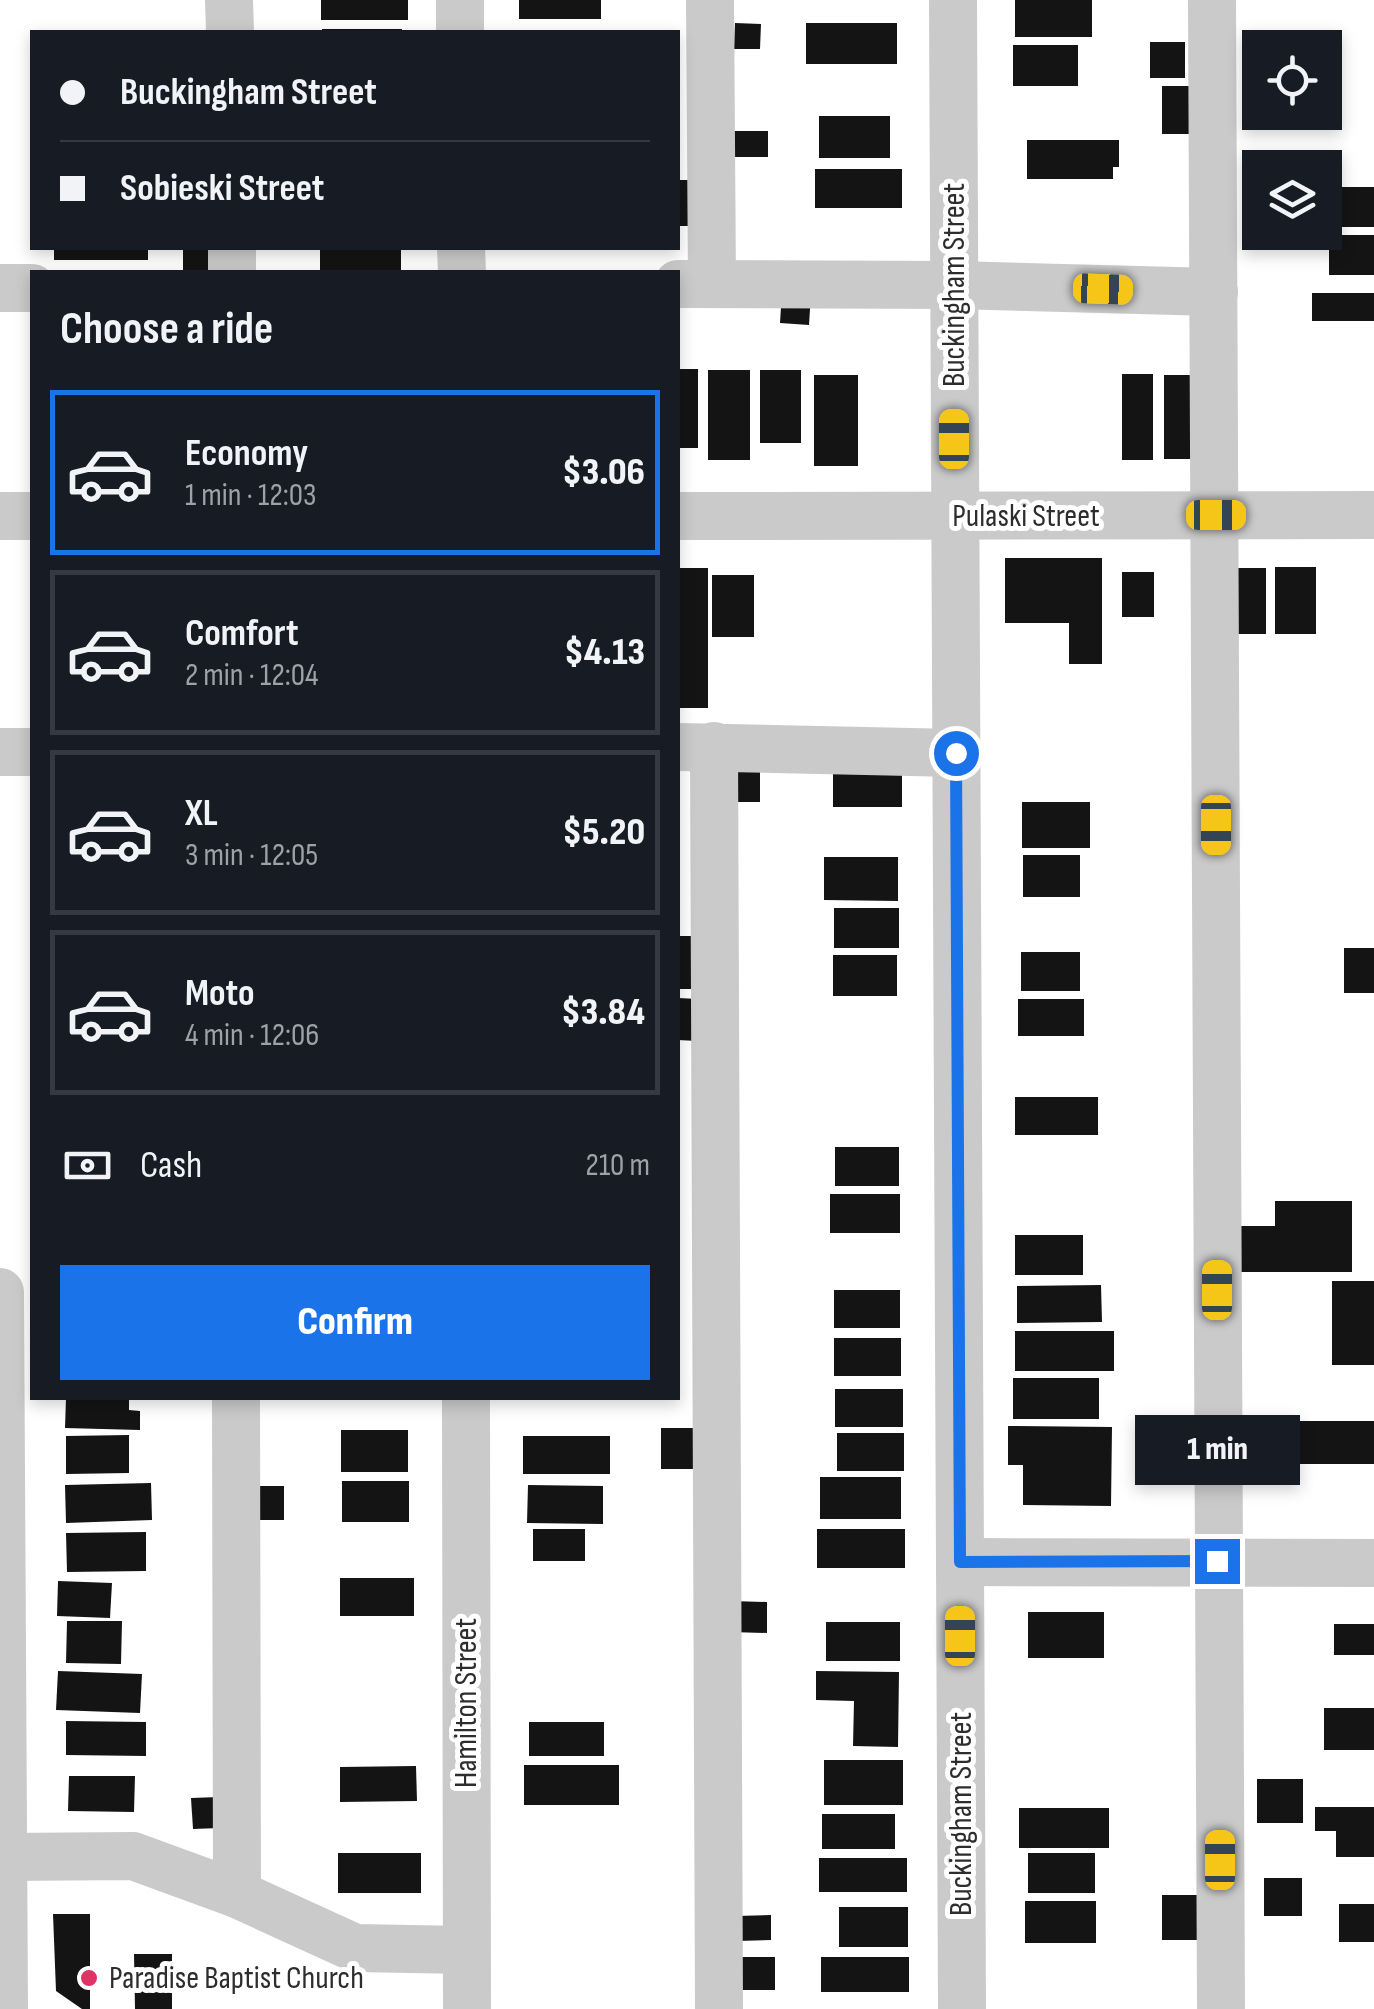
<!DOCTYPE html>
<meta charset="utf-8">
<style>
body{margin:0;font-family:"Sofia Sans Condensed",sans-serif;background:#20242c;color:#f1f3f6;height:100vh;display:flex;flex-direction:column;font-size:38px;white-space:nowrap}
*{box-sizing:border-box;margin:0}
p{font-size:32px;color:#9ea1a6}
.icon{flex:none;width:55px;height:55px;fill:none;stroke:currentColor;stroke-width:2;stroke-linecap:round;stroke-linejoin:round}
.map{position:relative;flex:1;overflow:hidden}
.details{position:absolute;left:30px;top:270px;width:650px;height:1130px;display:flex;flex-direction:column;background:#171b24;border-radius:0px;box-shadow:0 5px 15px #0003}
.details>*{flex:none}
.guide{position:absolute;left:30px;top:30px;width:650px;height:220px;border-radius:0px;box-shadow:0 5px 15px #0003;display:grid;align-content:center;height:220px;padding:0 30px;background:#171b24}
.controls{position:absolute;left:1242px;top:30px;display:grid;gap:20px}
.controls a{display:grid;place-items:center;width:100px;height:100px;border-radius:0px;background:#171b24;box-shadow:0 5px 15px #0003;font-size:50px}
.end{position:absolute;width:45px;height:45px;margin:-22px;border:12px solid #1a73e8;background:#fff;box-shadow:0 0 0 5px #fff}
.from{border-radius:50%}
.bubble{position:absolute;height:70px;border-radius:0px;background:#171b24;box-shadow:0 5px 15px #0003;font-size:32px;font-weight:800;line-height:70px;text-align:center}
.car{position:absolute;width:30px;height:60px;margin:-30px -15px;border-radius:12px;box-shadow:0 0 8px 2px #0007;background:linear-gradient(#f5c518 24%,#345 0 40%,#f5c518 0 76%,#345 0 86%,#f5c518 0)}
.guide b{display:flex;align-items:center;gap:35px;height:95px;font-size:38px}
.guide b+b{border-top:2px solid #363941}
.guide i{width:25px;height:25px;background:#f1f3f6}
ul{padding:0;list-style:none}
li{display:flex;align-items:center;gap:30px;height:165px;margin:0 20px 15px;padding:0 10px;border:5px solid #363941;border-radius:0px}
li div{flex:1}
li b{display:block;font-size:38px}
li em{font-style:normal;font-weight:800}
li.active{border-color:#1a73e8}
li>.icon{width:90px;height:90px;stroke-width:1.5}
h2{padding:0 30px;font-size:45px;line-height:120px}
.pay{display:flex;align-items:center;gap:25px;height:110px;padding:0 30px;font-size:38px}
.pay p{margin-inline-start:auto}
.cta{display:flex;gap:20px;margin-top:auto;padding:20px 30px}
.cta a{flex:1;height:115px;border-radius:0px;background:#1a73e8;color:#fff;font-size:40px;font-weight:800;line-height:115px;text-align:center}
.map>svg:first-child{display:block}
.building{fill:#141414}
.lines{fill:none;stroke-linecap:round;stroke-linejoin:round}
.minor{stroke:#cacaca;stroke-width:48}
.route{stroke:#1a73e8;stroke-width:12}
.poi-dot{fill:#dd3565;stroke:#fff;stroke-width:4}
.labels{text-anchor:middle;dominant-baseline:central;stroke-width:10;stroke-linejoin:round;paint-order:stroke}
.street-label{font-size:32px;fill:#2d2d2d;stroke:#fff}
.poi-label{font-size:32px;fill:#2d2d2d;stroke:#fff;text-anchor:start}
</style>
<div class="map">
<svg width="1374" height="2009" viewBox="0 0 1374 2009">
<rect width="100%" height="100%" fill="#fff"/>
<g class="building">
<rect x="321" y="0" width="87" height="20"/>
<rect x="519" y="0" width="82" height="19"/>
<rect x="1015" y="0" width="77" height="37"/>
<polygon points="735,23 761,24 760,49 734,49"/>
<rect x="806" y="23" width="91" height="41"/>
<rect x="322" y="29" width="80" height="3"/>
<rect x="1150" y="42" width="35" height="36"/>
<rect x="1013" y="45" width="65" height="41"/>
<rect x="1162" y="86" width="40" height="48"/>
<rect x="819" y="116" width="71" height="42"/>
<rect x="731" y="131" width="37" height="26"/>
<polygon points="1027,140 1119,140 1119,167 1113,167 1113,179 1027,179"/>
<rect x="815" y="169" width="87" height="39"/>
<rect x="678" y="180" width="16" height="46"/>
<rect x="1325" y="187" width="49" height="40"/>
<rect x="1329" y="235" width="45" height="40"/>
<rect x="54" y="248" width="94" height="12"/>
<rect x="183" y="248" width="34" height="24"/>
<rect x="320" y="248" width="81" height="24"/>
<polygon points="782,292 811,294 809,325 780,323"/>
<rect x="1312" y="293" width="62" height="28"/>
<rect x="678" y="369" width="20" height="79"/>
<rect x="708" y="370" width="42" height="90"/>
<rect x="760" y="370" width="41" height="73"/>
<rect x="1122" y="374" width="31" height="86"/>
<rect x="814" y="375" width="44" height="91"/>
<rect x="1164" y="375" width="38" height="84"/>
<polygon points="1005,558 1102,558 1102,664 1069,664 1069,623 1005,623"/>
<rect x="1275" y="567" width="41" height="67"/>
<rect x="678" y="568" width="30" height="140"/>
<rect x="1225" y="568" width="41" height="66"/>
<rect x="1122" y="572" width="32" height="45"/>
<rect x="712" y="575" width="42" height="62"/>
<rect x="833" y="758" width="69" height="49"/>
<rect x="728" y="769" width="32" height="33"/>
<rect x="1022" y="802" width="68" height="46"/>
<rect x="1023" y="855" width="57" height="42"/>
<polygon points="824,857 898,857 898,901 824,900"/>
<rect x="834" y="908" width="65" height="40"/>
<rect x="678" y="936" width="21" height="53"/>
<rect x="1344" y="948" width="30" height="45"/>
<rect x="1021" y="952" width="59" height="39"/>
<rect x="833" y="955" width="64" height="41"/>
<polygon points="678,998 698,999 697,1041 678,1040"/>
<rect x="1018" y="999" width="66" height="37"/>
<rect x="1015" y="1097" width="83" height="38"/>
<rect x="835" y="1147" width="64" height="39"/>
<rect x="830" y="1194" width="70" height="39"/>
<polygon points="1275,1201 1352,1201 1352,1272 1239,1272 1239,1226 1275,1226"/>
<rect x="1015" y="1235" width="68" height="40"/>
<rect x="1332" y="1281" width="42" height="84"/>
<polygon points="1101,1285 1102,1322 1017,1323 1017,1286"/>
<rect x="834" y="1290" width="66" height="38"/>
<rect x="1015" y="1331" width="99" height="40"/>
<rect x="834" y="1338" width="67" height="38"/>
<rect x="1013" y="1378" width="86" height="41"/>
<rect x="835" y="1389" width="68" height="38"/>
<polygon points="66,1398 129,1398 129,1410 140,1411 140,1430 65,1428"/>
<rect x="1278" y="1421" width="96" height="43"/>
<polygon points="1008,1426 1112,1427 1111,1506 1023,1505 1023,1465 1008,1465"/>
<rect x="661" y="1428" width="41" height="41"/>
<rect x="341" y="1430" width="67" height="42"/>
<rect x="837" y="1433" width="67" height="38"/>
<polygon points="129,1435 129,1473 66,1474 66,1436"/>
<rect x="523" y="1436" width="87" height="38"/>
<rect x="820" y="1477" width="81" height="42"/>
<rect x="342" y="1481" width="67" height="41"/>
<polygon points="151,1483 152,1520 66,1523 65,1485"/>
<polygon points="528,1485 603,1486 603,1524 527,1523"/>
<rect x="251" y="1486" width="33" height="34"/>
<rect x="533" y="1529" width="52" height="32"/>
<rect x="817" y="1529" width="88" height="39"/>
<polygon points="146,1532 146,1571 67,1572 66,1533"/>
<rect x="340" y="1578" width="74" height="38"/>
<polygon points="58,1581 112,1583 110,1618 57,1616"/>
<polygon points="731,1601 767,1602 767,1633 730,1632"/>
<rect x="1028" y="1612" width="76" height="46"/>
<polygon points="67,1621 122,1621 121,1664 66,1663"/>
<rect x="826" y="1622" width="74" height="39"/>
<rect x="1334" y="1624" width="40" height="31"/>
<polygon points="58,1671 142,1674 140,1713 56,1710"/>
<polygon points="816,1671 899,1672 898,1747 853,1746 854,1701 816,1700"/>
<rect x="1324" y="1708" width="50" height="42"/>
<polygon points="66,1721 146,1722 146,1756 66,1755"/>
<rect x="529" y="1722" width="75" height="34"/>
<rect x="824" y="1760" width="79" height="45"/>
<rect x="524" y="1765" width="95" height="40"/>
<polygon points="416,1766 417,1801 340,1802 340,1767"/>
<polygon points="69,1776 135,1776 134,1812 68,1811"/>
<rect x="1257" y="1779" width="46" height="44"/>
<polygon points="219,1797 220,1828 193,1829 191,1798"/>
<polygon points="1315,1807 1374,1807 1374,1857 1336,1857 1336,1831 1315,1831"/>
<rect x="1019" y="1808" width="90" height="40"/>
<rect x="822" y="1814" width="73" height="35"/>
<rect x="338" y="1853" width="83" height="40"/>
<rect x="1028" y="1853" width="67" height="40"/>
<rect x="819" y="1858" width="88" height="34"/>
<rect x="1264" y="1878" width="38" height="38"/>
<rect x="1162" y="1895" width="37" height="45"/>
<rect x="1025" y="1901" width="71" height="42"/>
<rect x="1339" y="1904" width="35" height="38"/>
<rect x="839" y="1907" width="69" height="40"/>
<polygon points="53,1914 90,1914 90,2009 82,2009 56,1991"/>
<polygon points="771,1915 771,1940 737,1941 736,1916"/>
<polygon points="134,1954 172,1954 172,2009 135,2009"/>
<rect x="738" y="1957" width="37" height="33"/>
<rect x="821" y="1957" width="88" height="35"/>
</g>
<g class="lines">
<g class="minor">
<polyline points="229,0 230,32"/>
<polyline points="460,0 460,32"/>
<polyline points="710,0 712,284"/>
<polyline points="953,0 962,2009"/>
<polyline points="1212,0 1221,2009"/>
<polyline points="232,248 232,272"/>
<polyline points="461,248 462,272"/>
<polyline points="678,284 954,285 1214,292"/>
<polyline points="0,288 32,288"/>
<polyline points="0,516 32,516"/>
<polyline points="678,516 1374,515"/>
<polyline points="714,746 719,2009"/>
<polyline points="678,747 956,753"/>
<polyline points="0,752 32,752"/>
<polyline points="0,1292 4,2009"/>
<polyline points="236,1398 237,1894"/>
<polyline points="466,1398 467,2009"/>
<polyline points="960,1562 1374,1563"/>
<polyline points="5,1857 133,1856 237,1894 355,1948 466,1950"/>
</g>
</g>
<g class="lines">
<polyline class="route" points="956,753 960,1562 1217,1561"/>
</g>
<circle class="poi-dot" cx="89" cy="1978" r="10"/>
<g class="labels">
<g class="street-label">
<text transform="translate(954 285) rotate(-90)">Buckingham Street</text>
<text x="1026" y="516">Pulaski Street</text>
<text transform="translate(466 1703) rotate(-90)">Hamilton Street</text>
<text transform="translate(961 1814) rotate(-90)">Buckingham Street</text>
</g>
<g class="poi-label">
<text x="109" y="1978">Paradise Baptist Church</text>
</g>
</g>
</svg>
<div class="controls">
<a><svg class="icon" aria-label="locate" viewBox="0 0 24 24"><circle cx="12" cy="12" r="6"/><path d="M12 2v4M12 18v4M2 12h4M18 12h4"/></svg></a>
<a><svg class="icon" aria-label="layers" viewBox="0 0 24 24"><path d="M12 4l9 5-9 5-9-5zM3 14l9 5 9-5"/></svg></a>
</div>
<i class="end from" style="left:956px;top:753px"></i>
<i class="end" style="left:1217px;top:1561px"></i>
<div class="bubble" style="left:1135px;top:1415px;width:165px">1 min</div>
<i class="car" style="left:1103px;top:289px;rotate:92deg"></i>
<i class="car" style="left:954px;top:439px;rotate:0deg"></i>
<i class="car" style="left:1216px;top:515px;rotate:90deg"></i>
<i class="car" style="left:1216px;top:825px;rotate:180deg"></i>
<i class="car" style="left:1217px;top:1290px;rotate:0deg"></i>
<i class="car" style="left:960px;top:1636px;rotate:0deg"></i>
<i class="car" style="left:1220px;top:1860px;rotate:0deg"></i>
<div class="guide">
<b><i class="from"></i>Buckingham Street</b>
<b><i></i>Sobieski Street</b>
</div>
<section class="details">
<h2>Choose a ride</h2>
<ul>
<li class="active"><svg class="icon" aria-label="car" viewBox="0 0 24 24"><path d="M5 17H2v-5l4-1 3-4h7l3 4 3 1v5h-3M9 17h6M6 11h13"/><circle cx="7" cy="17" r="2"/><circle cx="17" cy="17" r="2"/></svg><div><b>Economy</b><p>1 min · 12:03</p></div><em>$3.06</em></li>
<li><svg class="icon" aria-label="car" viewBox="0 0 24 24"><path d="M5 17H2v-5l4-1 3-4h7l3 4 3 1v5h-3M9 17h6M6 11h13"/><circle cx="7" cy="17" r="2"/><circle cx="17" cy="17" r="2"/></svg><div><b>Comfort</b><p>2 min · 12:04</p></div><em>$4.13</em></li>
<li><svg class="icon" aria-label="car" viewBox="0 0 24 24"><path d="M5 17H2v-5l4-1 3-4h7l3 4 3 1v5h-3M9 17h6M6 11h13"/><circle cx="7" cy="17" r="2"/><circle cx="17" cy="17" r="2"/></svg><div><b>XL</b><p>3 min · 12:05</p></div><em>$5.20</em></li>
<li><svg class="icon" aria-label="car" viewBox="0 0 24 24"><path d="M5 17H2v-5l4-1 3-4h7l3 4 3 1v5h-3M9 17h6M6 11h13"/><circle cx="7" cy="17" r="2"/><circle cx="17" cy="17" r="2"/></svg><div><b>Moto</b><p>4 min · 12:06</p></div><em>$3.84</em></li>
</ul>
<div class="pay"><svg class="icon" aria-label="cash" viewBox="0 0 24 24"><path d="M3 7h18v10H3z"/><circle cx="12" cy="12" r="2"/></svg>Cash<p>210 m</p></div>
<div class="cta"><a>Confirm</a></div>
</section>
</div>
